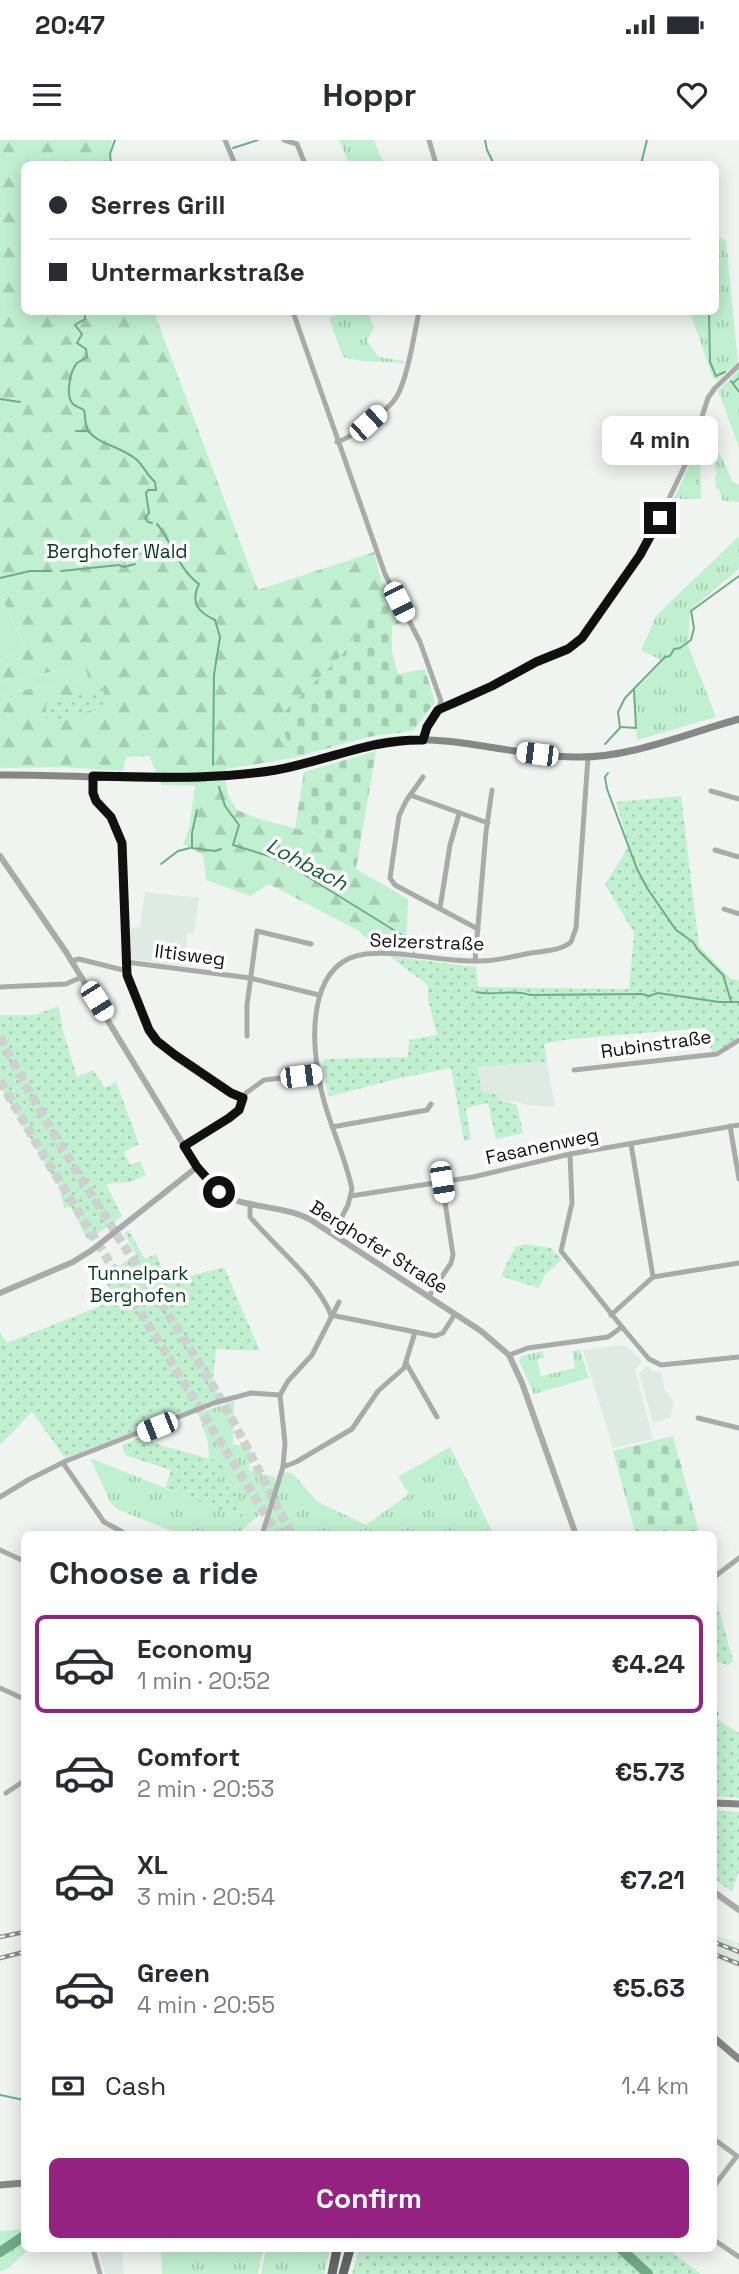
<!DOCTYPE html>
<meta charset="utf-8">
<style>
body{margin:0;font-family:"Space Grotesk",sans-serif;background:#f2f2f3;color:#2b2b33;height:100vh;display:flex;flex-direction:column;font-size:26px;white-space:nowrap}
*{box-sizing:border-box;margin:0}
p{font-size:23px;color:#7c7c81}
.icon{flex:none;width:38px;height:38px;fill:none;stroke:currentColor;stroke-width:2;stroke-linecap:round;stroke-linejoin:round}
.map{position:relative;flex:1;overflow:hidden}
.side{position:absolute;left:21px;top:1391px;width:696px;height:721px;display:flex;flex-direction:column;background:#fff;border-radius:10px;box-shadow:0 4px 18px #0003}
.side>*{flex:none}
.guide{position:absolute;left:21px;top:21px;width:698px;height:154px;border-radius:10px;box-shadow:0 4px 18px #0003;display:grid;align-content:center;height:154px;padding:0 28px;background:#fff}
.end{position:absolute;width:32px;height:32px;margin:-16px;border:9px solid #0f100f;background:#fff;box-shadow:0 0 0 4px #fff}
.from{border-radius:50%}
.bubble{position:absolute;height:49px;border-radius:10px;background:#fff;box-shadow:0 4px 18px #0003;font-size:23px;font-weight:600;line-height:49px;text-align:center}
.car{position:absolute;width:21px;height:42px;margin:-21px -10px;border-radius:9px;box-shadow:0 0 5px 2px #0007;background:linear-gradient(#fff 24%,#345 0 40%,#fff 0 76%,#345 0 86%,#fff 0)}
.guide b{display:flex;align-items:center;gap:24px;height:66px;font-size:26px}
.guide b+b{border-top:2px solid #e1e1e2}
.guide i{width:18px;height:18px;background:#2b2b33}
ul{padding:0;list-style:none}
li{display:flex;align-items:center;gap:21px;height:98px;margin:0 14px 10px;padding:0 14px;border:4px solid transparent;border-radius:10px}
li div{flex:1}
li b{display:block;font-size:26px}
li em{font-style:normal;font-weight:600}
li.selected{border-color:#932281}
li>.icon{width:63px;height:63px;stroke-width:1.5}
h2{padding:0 28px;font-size:32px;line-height:84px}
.pay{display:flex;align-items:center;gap:18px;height:77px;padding:0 28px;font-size:26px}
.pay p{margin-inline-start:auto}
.cta{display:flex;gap:14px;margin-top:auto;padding:14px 28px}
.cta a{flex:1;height:80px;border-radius:10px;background:#932281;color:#fff;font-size:28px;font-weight:600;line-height:80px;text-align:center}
.status{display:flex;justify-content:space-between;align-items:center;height:49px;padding:0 35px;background:#fff;direction:ltr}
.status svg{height:19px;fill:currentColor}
header{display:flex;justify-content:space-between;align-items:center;height:91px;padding:0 28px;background:#fff;font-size:32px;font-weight:600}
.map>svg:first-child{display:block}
.built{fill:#dfeae2}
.grass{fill:url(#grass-tufts)}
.forest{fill:url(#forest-firs)}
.cemetery{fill:url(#cemetery-stones)}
.park{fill:url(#park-dots)}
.pitch{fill:#c1f0d0}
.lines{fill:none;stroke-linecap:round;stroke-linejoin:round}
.stream{stroke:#70ac86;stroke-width:2}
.river{stroke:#70ac86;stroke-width:10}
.trunk-tunnel{stroke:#ced2cf;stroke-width:9;stroke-dasharray:9 4.5;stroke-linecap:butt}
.minor{stroke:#a9abaa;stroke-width:5}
.tertiary{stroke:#a9abaa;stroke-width:6}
.secondary{stroke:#868887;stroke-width:7}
.trunk{stroke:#626664;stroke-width:9}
.rail-casing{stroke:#878a88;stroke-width:4.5}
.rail{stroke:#fff;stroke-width:2;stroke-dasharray:5;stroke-linecap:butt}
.route{stroke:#0f100f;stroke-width:9}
.labels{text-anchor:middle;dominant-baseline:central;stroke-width:7;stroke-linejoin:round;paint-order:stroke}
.park-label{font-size:19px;fill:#083920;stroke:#fff}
.street-label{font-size:19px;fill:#0f100f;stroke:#fff}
.water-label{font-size:21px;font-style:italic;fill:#155b36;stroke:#fff}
</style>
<div class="status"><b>20:47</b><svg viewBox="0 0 49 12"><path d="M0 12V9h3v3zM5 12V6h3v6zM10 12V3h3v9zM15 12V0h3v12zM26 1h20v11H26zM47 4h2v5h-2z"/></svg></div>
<header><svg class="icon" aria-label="menu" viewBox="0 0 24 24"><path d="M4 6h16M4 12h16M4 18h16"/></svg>Hoppr<svg class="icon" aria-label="heart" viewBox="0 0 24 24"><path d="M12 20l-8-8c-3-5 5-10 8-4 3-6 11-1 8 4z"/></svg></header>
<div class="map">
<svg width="739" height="2134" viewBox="0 0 739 2134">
<defs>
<pattern id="grass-tufts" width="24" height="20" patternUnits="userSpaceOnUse" patternTransform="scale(1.75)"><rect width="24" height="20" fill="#c1f0d0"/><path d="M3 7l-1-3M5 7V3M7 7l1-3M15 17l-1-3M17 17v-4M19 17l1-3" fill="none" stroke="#a5cdb1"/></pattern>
<pattern id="forest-firs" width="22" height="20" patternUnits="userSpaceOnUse" patternTransform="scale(1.75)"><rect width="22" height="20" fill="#c1f0d0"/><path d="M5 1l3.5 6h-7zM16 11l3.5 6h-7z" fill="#a5cdb1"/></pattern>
<pattern id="cemetery-stones" width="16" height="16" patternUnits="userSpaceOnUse" patternTransform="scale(1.75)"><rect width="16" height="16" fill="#c1f0d0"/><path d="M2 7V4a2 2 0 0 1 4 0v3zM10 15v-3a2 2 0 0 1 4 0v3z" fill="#a5cdb1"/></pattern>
<pattern id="park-dots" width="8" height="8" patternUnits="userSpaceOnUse" patternTransform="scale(1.75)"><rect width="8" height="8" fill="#c1f0d0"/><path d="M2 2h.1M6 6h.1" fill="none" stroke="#a5cdb1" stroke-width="1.8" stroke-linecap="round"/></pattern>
</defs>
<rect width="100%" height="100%" fill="#f0f4f1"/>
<g class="built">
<polygon points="145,752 199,758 194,794 187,793 185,826 131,819 129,788 140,787"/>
<polygon points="547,922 555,967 528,965 514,961 507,962 499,960 496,954 482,952 476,927"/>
<polygon points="625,1205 642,1221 635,1230 653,1299 613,1308 583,1210"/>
<polygon points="647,1226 654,1232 661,1231 665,1250 674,1263 669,1280 668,1278 653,1283 652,1280 639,1233"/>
<polygon points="714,1795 739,1803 739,1828 714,1818"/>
<polygon points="98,2109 122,2109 124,2134 105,2134"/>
</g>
<g class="grass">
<polygon points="339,0 374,0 384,24 349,24"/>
<polygon points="716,96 726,100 738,222 717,240 713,238 690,172 716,172"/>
<polygon points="345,172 368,172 374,188 367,201 379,217 404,221 404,223 361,221 343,217 329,178"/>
<polygon points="739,230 739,307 718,251"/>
<polygon points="702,288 722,318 733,342 739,345 739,362 723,361 719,350 716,348 715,337 717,336 710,311 700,315 701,359 674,359 694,314"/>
<polygon points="739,396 739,429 690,470 688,505 716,577 637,600 634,552 663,521 641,510 656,476"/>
<polygon points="580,1210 589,1238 534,1254 519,1221 522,1216 543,1211 544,1218 537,1219 541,1236 575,1228 572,1211"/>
<polygon points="234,1261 233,1304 251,1308 249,1330 275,1337 276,1342 282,1332 292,1333 318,1362 366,1385 409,1354 398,1337 450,1307 494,1395 262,1395 269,1366 239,1393 241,1395 181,1395 119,1370 111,1363 90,1318 241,1378 235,1363 217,1343 218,1321 209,1319 208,1302 198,1273"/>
<polygon points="24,2089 24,2109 29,2109 9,2128 0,2132 0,2091"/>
<polygon points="161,2109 263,2109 258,2134 162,2134"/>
<polygon points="266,2109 330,2109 324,2134 261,2134"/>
</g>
<polygon class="forest" points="0,0 112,0 110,24 24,24 24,172 154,172 258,450 374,412 382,444 387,446 342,515 279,577 293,618 227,629 225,640 229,657 237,670 262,680 315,693 356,729 408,759 406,814 381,813 359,791 269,744 250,756 206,740 203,715 183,704 189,689 195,646 162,645 149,616 126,617 123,631 60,627 0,628 0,554 88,539 85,526 0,541 0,521 26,509 0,454"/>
<g class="cemetery">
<polygon points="387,446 406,481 392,486 392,511 398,534 425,529 435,562 413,591 368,597 293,618 279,577 342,515"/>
<polygon points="376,611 356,729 315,693 295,688 304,632"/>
<polygon points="673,1296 700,1395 636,1395 613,1311"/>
</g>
<g class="park">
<polygon points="103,548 106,567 65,577 46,584 46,562 94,552"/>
<polygon points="681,656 699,806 730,838 739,841 739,895 734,902 712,913 706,888 570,899 544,904 547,922 477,927 482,952 497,954 499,960 517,965 523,993 496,999 488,963 466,968 471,999 464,1001 451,928 400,938 328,957 323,919 408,917 409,900 437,895 428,859 428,845 389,816 476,827 478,847 629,849 634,793 605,744 629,706 616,662"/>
<polygon points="58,866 63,891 77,937 93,930 105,948 116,942 139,1004 124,1012 130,1025 140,1021 146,1035 131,1042 106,1044 122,1076 88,1101 71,1067 64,1068 60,1049 0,946 0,875 35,875"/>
<polygon points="129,1091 145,1119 156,1114 167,1142 224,1127 260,1211 216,1209 213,1240 221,1260 65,1318 32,1272 0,1305 0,1192 7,1203 113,1161 104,1135 136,1115 124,1093"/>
<polygon points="525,1104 551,1108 562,1119 544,1136 539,1148 501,1136 515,1107"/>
<polygon points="141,1297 168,1308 172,1308 224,1323 217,1343 239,1351 235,1362 245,1367 241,1378 165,1348 171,1330 125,1315 122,1305"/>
<polygon points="714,1451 733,1521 728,1525 714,1521"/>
<polygon points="714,1577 739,1593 739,1658 714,1656"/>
<polygon points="714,1670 739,1672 739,1731 732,1752 714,1739"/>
<polygon points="359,2109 668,2109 701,2134 352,2134"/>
</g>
<g class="pitch">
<polygon points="0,454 26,509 0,521"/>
<polygon points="85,526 88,539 0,554 0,541"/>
</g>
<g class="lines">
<g class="stream">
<polyline points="485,0 487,10 494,24"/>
<polyline points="233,8 258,0"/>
<polyline points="111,24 110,14 115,0"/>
<polyline points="178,24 188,24"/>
<polyline points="641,24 647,0"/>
<path d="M 85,172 L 85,179 L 75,185 L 82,194 L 77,203 L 86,209 L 87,217 C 84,219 80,221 77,223 C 70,231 65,256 73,264 C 76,267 81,268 84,270 C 86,277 84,286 89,292 C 100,305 123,307 137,320 C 144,327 147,335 155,342 L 156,350 L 148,350 L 146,353 L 149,373 L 145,378 L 148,382 L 152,383"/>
<polyline points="709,172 710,222 716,236 725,232"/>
<polyline points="731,241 739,252"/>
<polyline points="733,243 739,238"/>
<polyline points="0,259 20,262"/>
<polyline points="76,291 88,291"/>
<path d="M 157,384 C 173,403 178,429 199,444 C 190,463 198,472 215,480 L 220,497 L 214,535 L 213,625"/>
<polyline points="153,418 168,406"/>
<polyline points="61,431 119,425 124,427 135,424"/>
<polyline points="0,438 30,431 51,431"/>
<polyline points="621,587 636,588 634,550"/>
<polyline points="605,604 620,588 618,572 625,558 665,517 670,516 674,509 680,508 691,500 694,488 691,471 739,436"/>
<polyline points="608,633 605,637 607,649 637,729 647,748 676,790 693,802 698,810 723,835 731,861"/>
<polyline points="219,647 225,666 239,685 233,705 272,717 292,727 405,797 414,812"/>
<polyline points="197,670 192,693 192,708 215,711 221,709"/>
<polyline points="161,724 178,711 190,708"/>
<path d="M 476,852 C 494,856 513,849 530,855 L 642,854 L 649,856 L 658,853 L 719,862 L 739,862"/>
<polyline points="0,1955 24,1960"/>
</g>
<g class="river">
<polyline points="621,2109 648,2134"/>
<polyline points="0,2112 24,2096"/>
</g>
<g class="trunk-tunnel">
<path d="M 0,897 C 63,1021 146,1134 217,1253 C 244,1299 267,1348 292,1395"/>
<polyline points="0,941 44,1016 278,1395"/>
</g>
<g class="minor">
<polyline points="225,0 235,24"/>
<polyline points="284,0 297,4 305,24"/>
<polyline points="429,0 436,24"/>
<path d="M 293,172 L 385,434 L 420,502 L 441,561 C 437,576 426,585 423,600"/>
<path d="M 337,302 C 353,297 389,270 397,256 C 408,237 414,194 419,172"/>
<path d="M 438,570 C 470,563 500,541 528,526 C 547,516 566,512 582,498 L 646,406 L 688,319 L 708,258 L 715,248 L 739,225"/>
<polyline points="93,636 93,653 96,661 116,686 123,703 127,835 149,890 157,901 175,915 231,953 243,958"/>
<polyline points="423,637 406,661 399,676 390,738 395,745 478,789"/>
<polyline points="711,651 739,659"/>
<polyline points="410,655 488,683"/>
<polyline points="715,710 739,717"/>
<polyline points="440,768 450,705 459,674"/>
<polyline points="724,769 739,774"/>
<polyline points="72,821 79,819 127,831"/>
<polyline points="475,821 486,692 492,650"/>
<polyline points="126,822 250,838 319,855"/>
<polyline points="0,847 66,844 82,837"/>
<polyline points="247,896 247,865 257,791 311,804"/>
<polyline points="574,930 717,914 739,900"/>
<polyline points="730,986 739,1039"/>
<polyline points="332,987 427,970 431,964"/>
<polyline points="631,1004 653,1137"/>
<polyline points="184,1006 235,974 246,953 264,940 318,934"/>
<polyline points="570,1014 572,1063 561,1111 622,1187"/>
<polyline points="351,1056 473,1037 570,1014 739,985"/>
<path d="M 250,1063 L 250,1077 C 275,1107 317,1139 331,1175 L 435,1196 L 443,1193 L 455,1174"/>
<path d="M 333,1094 L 348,1065 L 352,1049 C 344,1010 323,973 318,932 C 311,890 311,820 366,814 C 398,810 439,821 473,821 C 492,822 511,817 531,813 C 544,811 560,811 571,802 L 576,788 L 588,617"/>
<polyline points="429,1156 451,1123 453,1115 442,1042"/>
<polyline points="611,1175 653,1137 739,1123"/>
<polyline points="509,1215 528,1208 608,1197 622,1187 649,1219 661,1225 739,1217"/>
<polyline points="406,1223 437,1277"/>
<polyline points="698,1278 739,1288"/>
<polyline points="63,1323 104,1382 128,1395"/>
<polyline points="283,1327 296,1322 352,1289 378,1251 404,1228 415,1192"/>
<polyline points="0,1357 28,1340 66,1321 214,1263 251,1253 280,1255"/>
<polyline points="262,1395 283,1327 285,1303 280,1255 288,1241 312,1215 339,1162"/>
<polyline points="0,1410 24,1421"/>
<polyline points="714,1437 739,1418"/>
<polyline points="0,1548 24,1559"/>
<polyline points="714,1573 716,1574"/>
<polyline points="6,1653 24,1641"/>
<polyline points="714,1999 737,2016 714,2046"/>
<polyline points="714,2100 739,2117"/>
<polyline points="93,2109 100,2134"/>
</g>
<g class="tertiary">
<path d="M 0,716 L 66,812 L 197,1027 C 204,1036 210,1046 219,1053 C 242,1068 284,1065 311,1080 L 481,1191 L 509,1215 L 522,1243 L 576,1395"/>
<polyline points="0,1153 73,1122 92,1110 197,1027"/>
<polyline points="714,1752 739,1770"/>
</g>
<g class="secondary">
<path d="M 0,635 C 81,634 164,644 244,634 C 273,631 300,625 327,617 C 351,610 375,601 400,600 C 456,596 517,616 574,617 C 628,619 688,593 739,579"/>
<polyline points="714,1663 739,1664"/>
<polyline points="714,1898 739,1919"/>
<polyline points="0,2045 24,2043"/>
</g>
<g class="trunk">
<polyline points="332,2134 337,2109"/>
<polyline points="343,2134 350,2109"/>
</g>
<defs>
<g id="rail">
<polyline points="0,1797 24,1792"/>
<polyline points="714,1802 739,1812"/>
<polyline points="714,1814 739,1824"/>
<polyline points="0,1818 24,1812"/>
</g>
</defs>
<use href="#rail" class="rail-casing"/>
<use href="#rail" class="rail"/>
</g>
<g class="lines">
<path class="route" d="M 219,1052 L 197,1027 L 184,1006 L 229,978 L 239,970 L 243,958 L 231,953 L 175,915 L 157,901 L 149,890 L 127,835 L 122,703 L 111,677 L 96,661 L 93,653 L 93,636 C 154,637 215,640 276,630 C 326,621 371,599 423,600 L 427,587 L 438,570 L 492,546 L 536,522 L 568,509 L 582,498 L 640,415 L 660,378"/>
</g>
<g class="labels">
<g class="park-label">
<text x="117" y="411">Berghofer Wald</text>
<text x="138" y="1133">Tunnelpark<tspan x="138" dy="22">Berghofen</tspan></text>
</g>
<g class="street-label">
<text transform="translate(427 802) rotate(2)">Selzerstraße</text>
<text transform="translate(190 815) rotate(7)">Iltisweg</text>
<text transform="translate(656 904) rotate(-8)">Rubinstraße</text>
<text transform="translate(542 1006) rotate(-12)">Fasanenweg</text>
<text transform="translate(379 1107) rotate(32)">Berghofer Straße</text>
</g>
<g class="water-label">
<text transform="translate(307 724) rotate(28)">Lohbach</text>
</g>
</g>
</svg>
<i class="end from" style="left:219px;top:1052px"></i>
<i class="end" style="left:660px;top:378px"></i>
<div class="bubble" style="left:602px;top:276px;width:116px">4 min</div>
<i class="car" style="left:368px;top:283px;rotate:48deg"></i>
<i class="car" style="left:399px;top:462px;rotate:153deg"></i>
<i class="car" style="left:537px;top:614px;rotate:277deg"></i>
<i class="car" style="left:97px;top:861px;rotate:148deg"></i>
<i class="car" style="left:301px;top:936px;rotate:83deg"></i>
<i class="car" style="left:442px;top:1042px;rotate:171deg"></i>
<i class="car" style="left:157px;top:1287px;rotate:248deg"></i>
<div class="guide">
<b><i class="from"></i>Serres Grill</b>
<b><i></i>Untermarkstraße</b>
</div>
<section class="side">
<h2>Choose a ride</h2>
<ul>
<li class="selected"><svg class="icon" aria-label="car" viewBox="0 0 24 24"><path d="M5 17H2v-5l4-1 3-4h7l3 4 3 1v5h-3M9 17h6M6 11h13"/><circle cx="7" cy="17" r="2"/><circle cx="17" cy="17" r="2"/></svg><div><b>Economy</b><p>1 min · 20:52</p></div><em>€4.24</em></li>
<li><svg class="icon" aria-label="car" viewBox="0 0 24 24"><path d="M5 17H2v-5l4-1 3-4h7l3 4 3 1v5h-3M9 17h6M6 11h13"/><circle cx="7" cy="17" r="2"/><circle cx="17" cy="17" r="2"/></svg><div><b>Comfort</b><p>2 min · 20:53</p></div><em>€5.73</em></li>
<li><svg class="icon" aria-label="car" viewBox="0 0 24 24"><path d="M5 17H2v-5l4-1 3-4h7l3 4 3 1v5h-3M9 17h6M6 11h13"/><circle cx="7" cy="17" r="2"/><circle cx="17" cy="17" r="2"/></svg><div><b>XL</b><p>3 min · 20:54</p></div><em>€7.21</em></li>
<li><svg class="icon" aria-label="car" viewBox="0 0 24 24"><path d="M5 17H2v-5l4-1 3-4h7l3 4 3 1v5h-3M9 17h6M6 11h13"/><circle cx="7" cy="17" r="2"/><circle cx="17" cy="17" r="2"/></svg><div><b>Green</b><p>4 min · 20:55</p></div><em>€5.63</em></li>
</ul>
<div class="pay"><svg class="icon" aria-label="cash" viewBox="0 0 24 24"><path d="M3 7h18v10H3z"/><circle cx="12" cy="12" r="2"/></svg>Cash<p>1.4 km</p></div>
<div class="cta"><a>Confirm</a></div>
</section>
</div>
